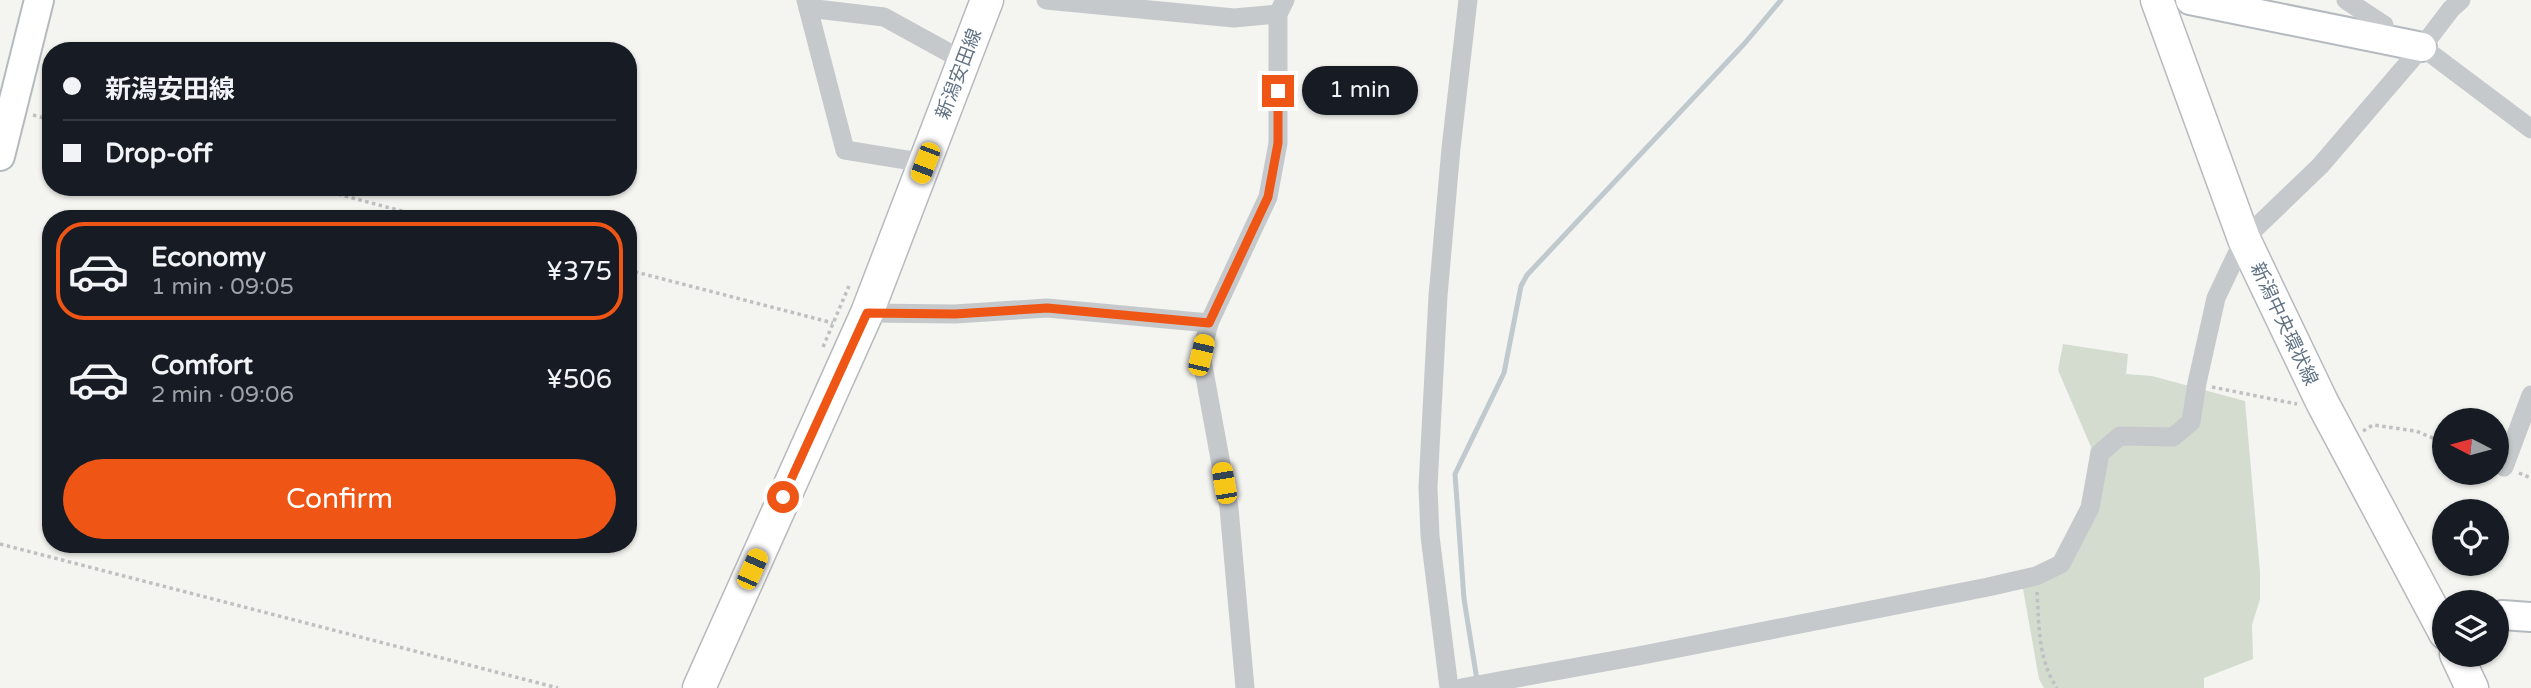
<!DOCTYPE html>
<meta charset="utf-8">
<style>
body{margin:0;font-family:"Varela Round","Noto Sans JP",sans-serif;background:#242831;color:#f1f3f6;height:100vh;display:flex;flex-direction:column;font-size:26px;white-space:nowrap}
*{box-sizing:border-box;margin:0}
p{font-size:23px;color:#9ea1a6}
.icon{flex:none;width:38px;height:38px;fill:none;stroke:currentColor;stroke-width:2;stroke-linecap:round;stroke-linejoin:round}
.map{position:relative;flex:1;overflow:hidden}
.details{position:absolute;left:42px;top:210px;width:595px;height:343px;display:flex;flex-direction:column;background:#171b24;border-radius:28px;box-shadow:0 2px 5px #0004}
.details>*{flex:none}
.guide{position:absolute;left:42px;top:42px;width:595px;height:154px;border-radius:28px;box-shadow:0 2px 5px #0004;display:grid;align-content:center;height:154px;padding:0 21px;background:#171b24}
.needle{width:46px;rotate:276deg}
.controls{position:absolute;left:2432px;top:408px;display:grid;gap:14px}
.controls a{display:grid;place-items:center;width:77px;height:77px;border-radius:50%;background:#171b24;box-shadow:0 2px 5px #0004;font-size:35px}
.end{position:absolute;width:32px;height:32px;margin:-16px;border:9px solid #ef5615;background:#fff;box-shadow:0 0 0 4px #fff}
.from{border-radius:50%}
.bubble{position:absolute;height:49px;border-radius:24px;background:#171b24;box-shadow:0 2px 5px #0004;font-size:23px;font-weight:600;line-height:49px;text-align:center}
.car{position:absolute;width:21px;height:42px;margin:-21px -10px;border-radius:9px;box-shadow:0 0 5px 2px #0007;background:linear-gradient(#f5c518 24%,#345 0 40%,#f5c518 0 76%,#345 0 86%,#f5c518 0)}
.guide b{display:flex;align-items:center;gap:24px;height:66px;font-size:26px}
.guide b+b{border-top:2px solid #363941}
.guide i{width:18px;height:18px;background:#f1f3f6}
ul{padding:12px 0 0;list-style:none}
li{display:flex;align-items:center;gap:21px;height:98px;margin:0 14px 10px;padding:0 7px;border:4px solid transparent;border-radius:28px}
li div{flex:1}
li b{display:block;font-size:26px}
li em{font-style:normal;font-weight:600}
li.current{border-color:#ef5615}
li>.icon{width:63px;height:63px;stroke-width:1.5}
.button{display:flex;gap:14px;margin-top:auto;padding:14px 21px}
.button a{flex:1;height:80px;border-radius:42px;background:#ef5615;color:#fff;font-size:28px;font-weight:600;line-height:80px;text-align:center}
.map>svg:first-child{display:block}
.green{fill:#d4dcd0}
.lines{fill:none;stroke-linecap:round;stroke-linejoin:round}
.stream{stroke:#bfc9ce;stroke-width:5}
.secondary-casing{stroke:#b5babf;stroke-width:32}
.primary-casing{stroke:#b6babe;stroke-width:35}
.path{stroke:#bfc0c2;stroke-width:3.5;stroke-dasharray:3.5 3.5;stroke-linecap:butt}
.street{stroke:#c6c9cc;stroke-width:19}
.secondary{stroke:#fff;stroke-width:28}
.primary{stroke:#fff;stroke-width:32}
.route{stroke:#ef5615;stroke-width:9}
.labels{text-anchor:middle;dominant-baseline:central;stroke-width:7;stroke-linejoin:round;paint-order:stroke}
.street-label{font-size:19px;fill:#617283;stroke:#fff}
</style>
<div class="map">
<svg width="2531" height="688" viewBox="0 0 2531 688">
<rect width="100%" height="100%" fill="#f4f4f0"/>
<polygon class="green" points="2063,344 2128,354 2126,374 2152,376 2245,401 2260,572 2260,599 2252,625 2253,659 2204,678 2204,688 2044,688 2039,679 2020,572 2043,568 2076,543 2091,447 2058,370"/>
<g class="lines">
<polyline class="stream" points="1477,680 1464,599 1455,474 1504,373 1521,286 1527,275 1745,43 1781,0"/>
<defs>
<g id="secondary">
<polyline points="2190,0 2422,47"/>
<polyline points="0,156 39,0"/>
<polyline points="2497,617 2502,615 2531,617"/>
</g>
<g id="primary">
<polyline points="2157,0 2244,239 2322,402 2445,633"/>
<polyline points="2456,654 2472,688"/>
<polyline points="699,688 867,313 987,0"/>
</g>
</defs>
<use href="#secondary" class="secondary-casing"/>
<use href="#primary" class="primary-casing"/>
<g class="path">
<polyline points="33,115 51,120"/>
<polyline points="311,187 432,219"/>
<polyline points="628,270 833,323"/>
<polyline points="823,347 849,286"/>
<polyline points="2212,387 2297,404"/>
<polyline points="2363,431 2373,425 2416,431 2445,443"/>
<polyline points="2519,473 2531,478"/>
<polyline points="0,544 558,688"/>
<path d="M 2037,592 C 2039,625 2038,660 2057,688"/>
</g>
<g class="street">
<polyline points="806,0 845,150 925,163"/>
<polyline points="1046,0 1234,18 1278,14"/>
<polyline points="2346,0 2384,25 2386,40"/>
<polyline points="808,8 884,17 964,61"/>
<polyline points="2422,47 2531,129"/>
<polyline points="867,313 955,314 1047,308 1209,323"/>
<polyline points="2504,467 2531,395"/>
<polyline points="1245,688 1229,508 1201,355 1209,323 1268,197 1278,143 1278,14 1285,0"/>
<polyline points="1449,688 1430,536 1428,487 1438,296 1451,148 1468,0"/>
<polyline points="1461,688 1638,656 1988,587 2036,576 2061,564 2090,508 2100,453 2120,436 2173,437 2191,422 2197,383 2216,298 2244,239 2320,166 2422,47 2451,9 2461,0"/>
</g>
<use href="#secondary" class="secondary"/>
<use href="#primary" class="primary"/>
</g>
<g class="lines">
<polyline class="route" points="783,497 867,313 955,314 1047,308 1209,323 1268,197 1278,143 1278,91"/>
</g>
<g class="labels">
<g class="street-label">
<text transform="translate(959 74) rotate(-69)">新潟安田線</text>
<text transform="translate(2284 324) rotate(65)">新潟中央環状線</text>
</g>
</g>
</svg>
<div class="controls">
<a><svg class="needle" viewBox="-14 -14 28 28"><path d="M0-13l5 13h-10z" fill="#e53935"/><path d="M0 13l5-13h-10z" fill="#9ea1a6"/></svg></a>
<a><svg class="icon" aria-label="locate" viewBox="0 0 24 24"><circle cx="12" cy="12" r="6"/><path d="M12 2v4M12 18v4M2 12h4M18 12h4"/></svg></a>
<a><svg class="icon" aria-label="layers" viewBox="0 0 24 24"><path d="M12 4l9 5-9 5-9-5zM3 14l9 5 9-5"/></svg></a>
</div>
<i class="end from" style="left:783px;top:497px"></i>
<i class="end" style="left:1278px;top:91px"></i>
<div class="bubble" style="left:1302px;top:66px;width:116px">1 min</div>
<i class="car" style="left:925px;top:163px;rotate:201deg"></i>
<i class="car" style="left:1201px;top:355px;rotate:13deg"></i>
<i class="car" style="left:1224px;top:483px;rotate:350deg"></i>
<i class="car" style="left:752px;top:569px;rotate:24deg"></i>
<div class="guide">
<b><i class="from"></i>新潟安田線</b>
<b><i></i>Drop-off</b>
</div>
<section class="details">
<ul>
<li class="current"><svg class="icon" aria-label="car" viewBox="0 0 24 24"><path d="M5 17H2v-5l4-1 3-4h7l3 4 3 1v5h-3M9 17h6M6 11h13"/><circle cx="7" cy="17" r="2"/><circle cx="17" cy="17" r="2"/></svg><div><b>Economy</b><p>1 min · 09:05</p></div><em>¥375</em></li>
<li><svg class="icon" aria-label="car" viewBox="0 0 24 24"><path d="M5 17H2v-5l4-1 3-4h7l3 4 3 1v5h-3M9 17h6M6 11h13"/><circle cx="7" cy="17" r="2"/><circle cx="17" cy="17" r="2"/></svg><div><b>Comfort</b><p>2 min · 09:06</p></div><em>¥506</em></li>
</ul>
<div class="button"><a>Confirm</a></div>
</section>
</div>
